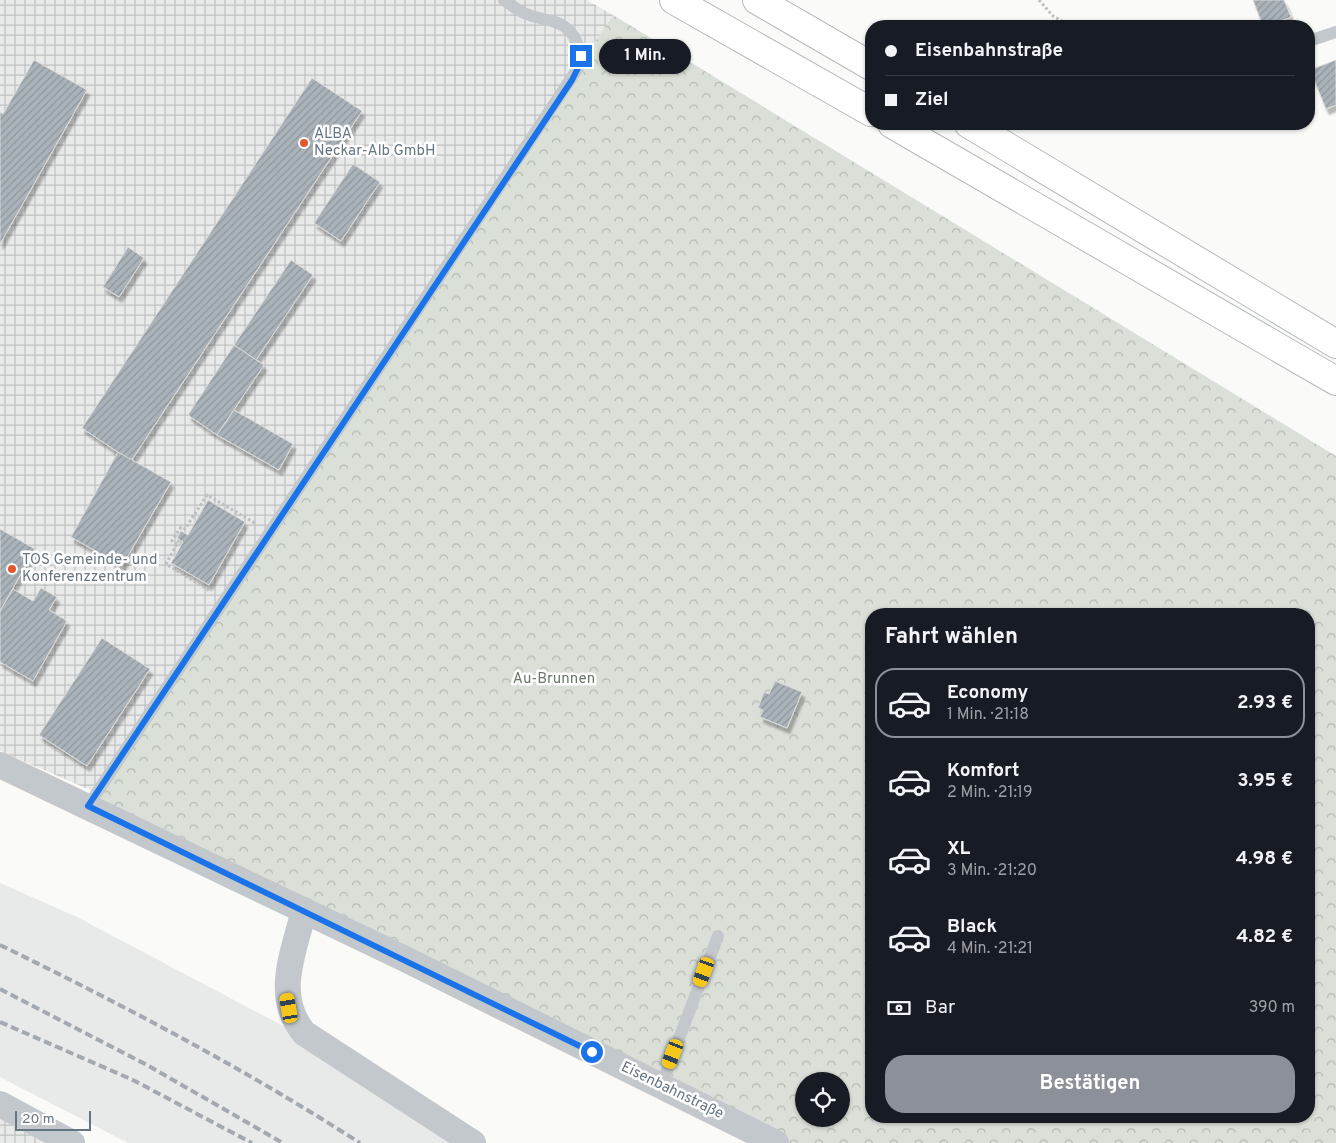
<!DOCTYPE html>
<html lang="de">
<meta charset="utf-8">
<style>
body{margin:0;font-family:Overpass,sans-serif;background:#242831;color:#f1f3f6;height:100vh;display:flex;flex-direction:column;font-size:19px;white-space:nowrap}
*{box-sizing:border-box;margin:0}
p{font-size:16px;color:#9ea1a6}
.icon{flex:none;width:28px;height:28px;fill:none;stroke:currentColor;stroke-width:2;stroke-linecap:round;stroke-linejoin:round}
.map{position:relative;flex:1;overflow:hidden}
.panel{position:absolute;left:865px;top:608px;width:450px;height:515px;display:flex;flex-direction:column;background:#171b24;border-radius:20px;box-shadow:0 1px 4px #0004}
.panel>*{flex:none}
.guide{position:absolute;left:865px;top:20px;width:450px;height:110px;border-radius:20px;box-shadow:0 1px 4px #0004;display:grid;align-content:center;height:110px;padding:0 20px;background:#171b24}
.controls{position:absolute;left:795px;top:1072px;display:grid;gap:10px}
.controls a{display:grid;place-items:center;width:55px;height:55px;border-radius:50%;background:#171b24;box-shadow:0 1px 4px #0004;font-size:25px}
.scale{position:absolute;left:15px;bottom:12px;width:76px;box-sizing:border-box;padding-left:5px;border:2px solid #657683;border-top:0;font-size:14px;line-height:18px;white-space:nowrap;color:#657683;-webkit-text-stroke:4px #fff;paint-order:stroke}
.end{position:absolute;width:22px;height:22px;margin:-11px;border:6px solid #1a73e8;background:#fff;box-shadow:0 0 0 2px #fff}
.from{border-radius:50%}
.bubble{position:absolute;height:35px;border-radius:18px;background:#171b24;box-shadow:0 1px 4px #0004;font-size:16px;font-weight:700;line-height:35px;text-align:center}
.car{position:absolute;width:15px;height:30px;margin:-15px -8px;border-radius:6px;box-shadow:0 0 4px 1px #0007;background:linear-gradient(#f5c518 24%,#345 0 40%,#f5c518 0 76%,#345 0 86%,#f5c518 0)}
.guide b{display:flex;align-items:center;gap:18px;height:48px;font-size:19px}
.guide b+b{border-top:1px solid #363941}
.guide i{width:12px;height:12px;background:#f1f3f6}
ul{padding:0;list-style:none}
li{display:flex;align-items:center;gap:15px;height:70px;margin:0 10px 8px;padding:0 10px;border:2px solid transparent;border-radius:20px}
li div{flex:1}
li b{display:block;font-size:19px}
li em{font-style:normal;font-weight:700}
li.selected{border-color:#8c9099}
li>.icon{width:45px;height:45px;stroke-width:1.5}
h2{padding:0 20px;font-size:22px;line-height:60px}
.pay{display:flex;align-items:center;gap:12px;height:55px;padding:0 20px;font-size:19px}
.pay p{margin-inline-start:auto}
.cta{display:flex;gap:10px;margin-top:auto;padding:10px 20px}
.cta a{flex:1;height:58px;border-radius:20px;background:#8c9099;color:#fff;font-size:20px;font-weight:700;line-height:58px;text-align:center}
.map>svg:first-child{display:block}
.built{fill:#e8e9e9}
.industrial{fill:url(#industrial-grid)}
.forest{fill:url(#forest-crowns);fill-rule:evenodd}
.building{fill:url(#building-hatch);stroke:#dcdcda;filter:url(#shadow)}
.lines{fill:none;stroke-linecap:round;stroke-linejoin:round}
.trunk-casing{stroke:#b4b9bd;stroke-width:30}
.path{stroke:#bbbfc2;stroke-width:3;stroke-dasharray:2.5 2.5;stroke-linecap:butt}
.service{stroke:#c3c8cc;stroke-width:12}
.minor{stroke:#c3c8cc;stroke-width:26}
.trunk{stroke:#fff;stroke-width:28}
.rail{stroke:#a2aab0;stroke-width:4;stroke-dasharray:8 4;stroke-linecap:butt}
.route{stroke:#1a73e8;stroke-width:6}
.poi-dot{fill:#e4572e;stroke:#fff;stroke-width:2}
.labels{text-anchor:middle;dominant-baseline:central;stroke-width:5;stroke-linejoin:round;paint-order:stroke}
.poi-label{font-size:15px;fill:#657683;stroke:#fff;text-anchor:start}
.park-label{font-size:15px;fill:#687a64;stroke:#fff}
.street-label{font-size:15px;fill:#657683;stroke:#fff}
</style>
<div class="map">
<svg width="1336" height="1143" viewBox="0 0 1336 1143">
<defs>
<pattern id="industrial-grid" width="8" height="8" patternUnits="userSpaceOnUse" patternTransform="scale(1.25)"><rect width="8" height="8" fill="#e8e9e9"/><path d="M0 4h8M4 0v8" fill="none" stroke="#c0c1c2"/></pattern>
<pattern id="forest-crowns" width="20" height="18" patternUnits="userSpaceOnUse" patternTransform="scale(1.25)"><rect width="20" height="18" fill="#dadfd7"/><path d="M2 6a3 3 0 1 1 6 0M12 15a3 3 0 1 1 6 0" fill="none" stroke="#b4b9b4"/></pattern>
<pattern id="building-hatch" width="6" height="6" patternUnits="userSpaceOnUse" patternTransform="scale(1.25)"><rect width="6" height="6" fill="#aab3b9"/><path d="M-1 1l2-2M0 6l6-6M5 7l2-2" fill="none" stroke="#8e969c"/></pattern>
<filter id="shadow"><feDropShadow dx="3" dy="5.5" stdDeviation="1" flood-color="#0004"/></filter>
</defs>
<rect width="100%" height="100%" fill="#fafaf8"/>
<polygon class="built" points="0,883 77,917 389,1082 477,1143 128,1143 0,1077"/>
<g class="industrial">
<polygon points="0,0 587,0 613,15 97,793 0,751"/>
<polygon points="0,1118 44,1143 0,1143"/>
</g>
<path class="forest" d="M 613,15 L 1336,456 L 1336,1143 L 776,1143 L 88,806 ZM 871,614 L 1309,614 L 1309,1116 L 871,1116 ZM 804,1081 L 841,1081 L 841,1119 L 804,1119 Z"/>
<g class="building">
<polygon points="1253,0 1284,0 1291,17 1278,22 1280,26 1263,26"/>
<polygon points="34,60 87,90 0,244 0,112 3,114"/>
<polygon points="1336,60 1336,105 1326,109 1310,70"/>
<polygon points="312,78 362,111 131,461 82,428"/>
<polygon points="353,164 380,182 341,241 314,223"/>
<polygon points="128,247 144,258 119,297 103,287"/>
<polygon points="291,260 313,275 256,360 234,345"/>
<polygon points="234,345 264,365 217,435 188,415"/>
<polygon points="234,410 293,444 279,470 217,435"/>
<polygon points="118,452 171,482 122,566 71,537"/>
<polygon points="208,500 245,522 209,585 171,563 183,542 177,538 181,531 188,535"/>
<polygon points="0,529 35,549 0,611"/>
<polygon points="41,588 57,597 49,610 67,621 33,681 0,662 0,611 13,589 33,601"/>
<polygon points="102,638 150,669 87,766 39,735"/>
<polygon points="775,681 802,692 787,728 760,717 763,710 758,708 764,692 769,694"/>
</g>
<g class="lines">
<defs>
<g id="trunk">
<polyline points="674,0 871,112"/>
<polyline points="757,0 871,66"/>
<polyline points="892,124 1336,381"/>
<polyline points="969,124 1336,344"/>
</g>
</defs>
<use href="#trunk" class="trunk-casing"/>
<g class="path">
<polyline points="1039,0 1053,16 1071,26"/>
<polyline points="179,540 166,564 210,591"/>
<polyline points="177,544 172,541 181,527 185,529 207,495 255,523"/>
</g>
<g class="service">
<polyline points="1309,41 1336,32"/>
<path d="M 88,806 L 578,68 C 582,51 577,31 558,23 C 547,19 534,18 524,13 C 517,10 510,4 504,0"/>
<polyline points="661,1086 718,936"/>
</g>
<g class="minor">
<polyline points="0,765 403,958 776,1143"/>
<path d="M 304,910 C 294,953 273,995 304,1033 L 473,1143"/>
<polyline points="0,1104 72,1143"/>
</g>
<use href="#trunk" class="trunk"/>
<g class="rail">
<path d="M 0,945 C 123,1005 245,1069 360,1143"/>
<polyline points="0,989 147,1065 283,1143"/>
<polyline points="0,1022 133,1080 252,1143"/>
</g>
</g>
<g class="lines">
<polyline class="route" points="581,56 578,68 572,80 88,806 592,1052"/>
</g>
<g class="poi-dot">
<circle cx="304" cy="143" r="5"/>
<circle cx="12" cy="569" r="5"/>
</g>
<g class="labels">
<g class="poi-label">
<text x="314" y="134">ALBA<tspan x="314" dy="17">Neckar-Alb GmbH</tspan></text>
<text x="22" y="560">TOS Gemeinde- und<tspan x="22" dy="17">Konferenzzentrum</tspan></text>
</g>
<g class="park-label">
<text x="554" y="679">Au-Brunnen</text>
</g>
<g class="street-label">
<text transform="translate(672 1091) rotate(26)">Eisenbahnstraße</text>
</g>
</g>
</svg>
<div class="controls">
<a><svg class="icon" aria-label="locate" viewBox="0 0 24 24"><circle cx="12" cy="12" r="6"/><path d="M12 2v4M12 18v4M2 12h4M18 12h4"/></svg></a>
</div>
<div class="scale">20 m</div>
<i class="end from" style="left:592px;top:1052px"></i>
<i class="end" style="left:581px;top:56px"></i>
<div class="bubble" style="left:599px;top:39px;width:92px">1 Min.</div>
<i class="car" style="left:704px;top:972px;rotate:200deg"></i>
<i class="car" style="left:289px;top:1008px;rotate:350deg"></i>
<i class="car" style="left:673px;top:1054px;rotate:201deg"></i>
<div class="guide">
<b><i class="from"></i>Eisenbahnstraße</b>
<b><i></i>Ziel</b>
</div>
<section class="panel">
<h2>Fahrt wählen</h2>
<ul>
<li class="selected"><svg class="icon" aria-label="car" viewBox="0 0 24 24"><path d="M5 17H2v-5l4-1 3-4h7l3 4 3 1v5h-3M9 17h6M6 11h13"/><circle cx="7" cy="17" r="2"/><circle cx="17" cy="17" r="2"/></svg><div><b>Economy</b><p>1 Min. · 21:18</p></div><em>2.93 €</em></li>
<li><svg class="icon" aria-label="car" viewBox="0 0 24 24"><path d="M5 17H2v-5l4-1 3-4h7l3 4 3 1v5h-3M9 17h6M6 11h13"/><circle cx="7" cy="17" r="2"/><circle cx="17" cy="17" r="2"/></svg><div><b>Komfort</b><p>2 Min. · 21:19</p></div><em>3.95 €</em></li>
<li><svg class="icon" aria-label="car" viewBox="0 0 24 24"><path d="M5 17H2v-5l4-1 3-4h7l3 4 3 1v5h-3M9 17h6M6 11h13"/><circle cx="7" cy="17" r="2"/><circle cx="17" cy="17" r="2"/></svg><div><b>XL</b><p>3 Min. · 21:20</p></div><em>4.98 €</em></li>
<li><svg class="icon" aria-label="car" viewBox="0 0 24 24"><path d="M5 17H2v-5l4-1 3-4h7l3 4 3 1v5h-3M9 17h6M6 11h13"/><circle cx="7" cy="17" r="2"/><circle cx="17" cy="17" r="2"/></svg><div><b>Black</b><p>4 Min. · 21:21</p></div><em>4.82 €</em></li>
</ul>
<div class="pay"><svg class="icon" aria-label="cash" viewBox="0 0 24 24"><path d="M3 7h18v10H3z"/><circle cx="12" cy="12" r="2"/></svg>Bar<p>390 m</p></div>
<div class="cta"><a>Bestätigen</a></div>
</section>
</div>
